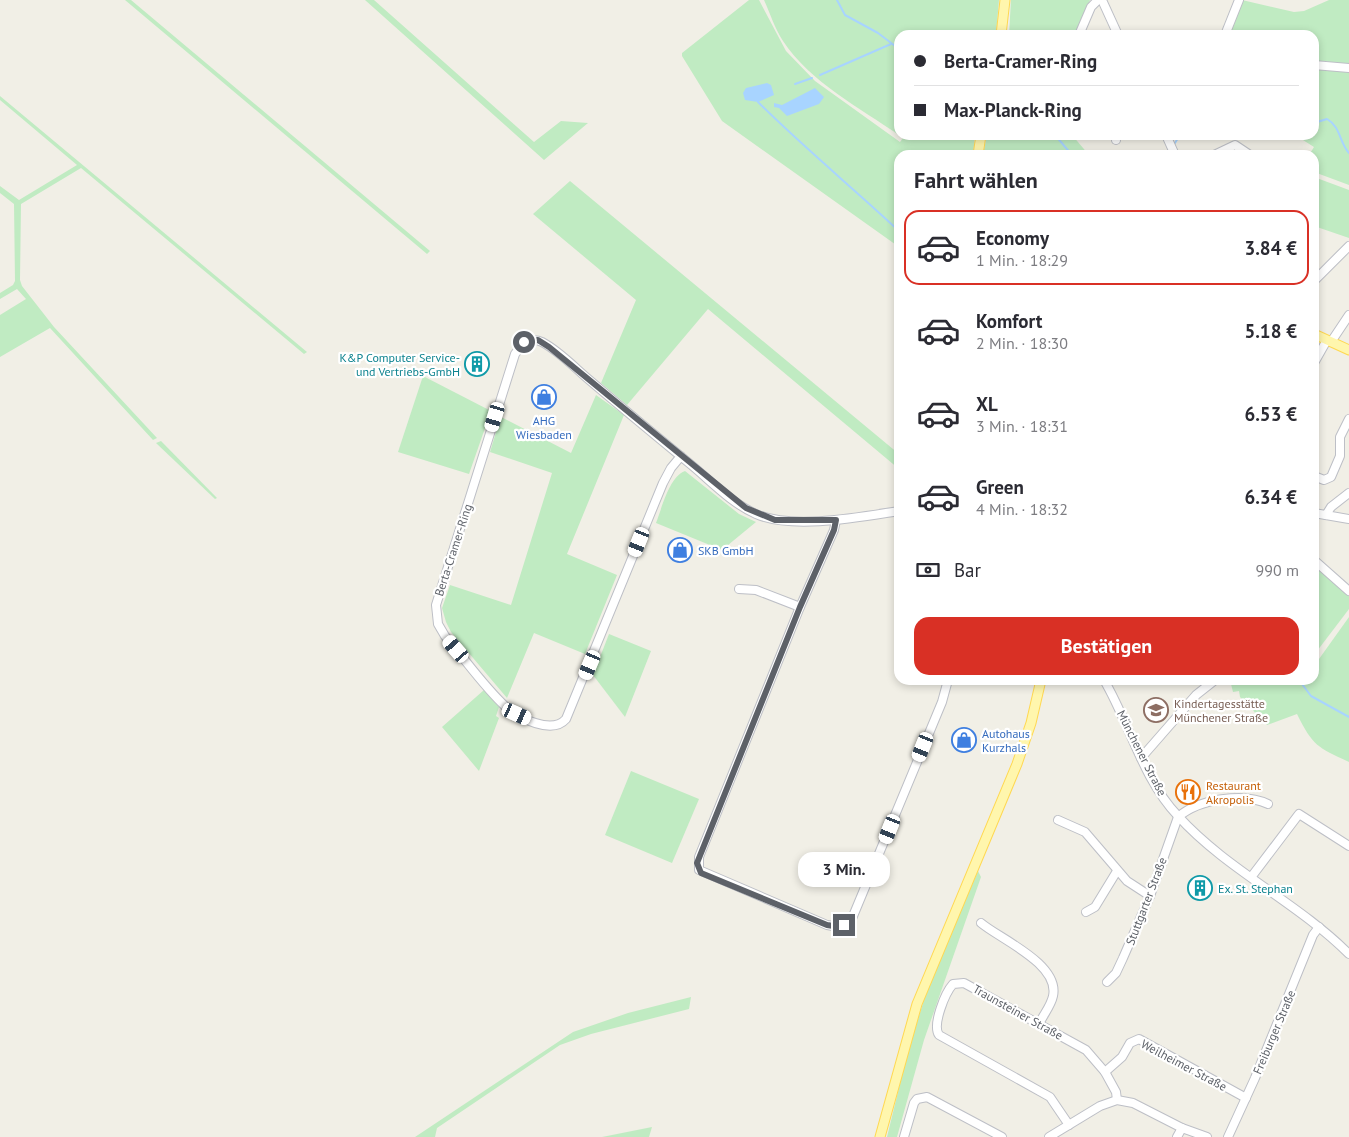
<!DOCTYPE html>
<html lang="de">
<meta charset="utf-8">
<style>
body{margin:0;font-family:"PT Sans",sans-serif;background:#f7f7f7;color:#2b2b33;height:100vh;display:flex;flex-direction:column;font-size:19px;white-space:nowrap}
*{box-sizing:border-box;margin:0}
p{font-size:16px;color:#7c7c81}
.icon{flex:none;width:28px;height:28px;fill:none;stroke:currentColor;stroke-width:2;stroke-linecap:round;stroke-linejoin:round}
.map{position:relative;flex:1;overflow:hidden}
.panel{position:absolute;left:894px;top:150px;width:425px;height:535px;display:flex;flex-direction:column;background:#fff;border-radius:15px;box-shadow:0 2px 8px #0003}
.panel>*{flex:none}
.hud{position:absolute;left:894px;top:30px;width:425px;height:110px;border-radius:15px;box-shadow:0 2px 8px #0003;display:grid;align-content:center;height:110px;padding:0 20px;background:#fff}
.end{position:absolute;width:22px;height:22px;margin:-11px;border:6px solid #5d6168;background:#fff;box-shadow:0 0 0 2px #fff}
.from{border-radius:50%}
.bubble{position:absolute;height:35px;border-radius:15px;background:#fff;box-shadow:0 2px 8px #0003;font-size:16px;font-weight:800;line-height:35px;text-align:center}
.car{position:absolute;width:15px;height:30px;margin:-15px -8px;border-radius:6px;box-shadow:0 0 4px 1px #0007;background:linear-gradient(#fff 24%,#345 0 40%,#fff 0 76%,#345 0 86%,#fff 0)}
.hud b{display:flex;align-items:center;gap:18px;height:48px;font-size:19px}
.hud b+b{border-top:1px solid #e1e1e2}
.hud i{width:12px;height:12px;background:#2b2b33}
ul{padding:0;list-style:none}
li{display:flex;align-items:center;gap:15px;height:75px;margin:0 10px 8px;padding:0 10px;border:2px solid transparent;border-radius:15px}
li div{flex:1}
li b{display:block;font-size:19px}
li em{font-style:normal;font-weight:800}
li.on{border-color:#d93025}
li>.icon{width:45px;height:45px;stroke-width:1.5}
h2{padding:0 20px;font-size:22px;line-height:60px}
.pay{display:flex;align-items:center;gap:12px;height:55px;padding:0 20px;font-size:19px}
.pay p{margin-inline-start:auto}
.action{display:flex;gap:10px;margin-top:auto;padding:10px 20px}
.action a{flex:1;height:58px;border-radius:15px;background:#d93025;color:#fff;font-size:20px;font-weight:800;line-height:58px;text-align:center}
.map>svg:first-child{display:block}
.green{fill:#c0ebc2}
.water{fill:#a8d4ff}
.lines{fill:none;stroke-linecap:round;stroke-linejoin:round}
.stream{stroke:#a8d4ff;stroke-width:2}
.minor-casing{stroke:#bdbfc6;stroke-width:10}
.major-casing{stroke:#ffd851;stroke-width:11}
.minor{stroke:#fff;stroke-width:8}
.major{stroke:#fff6ad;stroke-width:9}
.route{stroke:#5d6168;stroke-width:6}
.labels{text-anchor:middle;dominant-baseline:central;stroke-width:4.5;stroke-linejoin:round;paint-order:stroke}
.culture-label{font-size:12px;fill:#0d838f;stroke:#fff;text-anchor:end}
.shop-label{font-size:12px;fill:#366cbe;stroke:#fff;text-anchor:start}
.street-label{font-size:12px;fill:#5d6168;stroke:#fff}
.education-label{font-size:12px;fill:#785e54;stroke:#fff;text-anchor:start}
.food-label{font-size:12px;fill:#c56008;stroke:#fff;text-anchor:start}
</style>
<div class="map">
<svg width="1349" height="1137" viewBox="0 0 1349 1137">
<rect width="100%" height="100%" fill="#f1efe6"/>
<g class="green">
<polygon points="125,0 131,0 430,251 427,254"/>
<polygon points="365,0 374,0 534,142 561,121 588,123 544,160"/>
<polygon points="749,0 759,0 786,51 815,81 900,142 903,138 899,135 975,135 973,155 899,155 899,247 722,121 682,56 682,53"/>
<path d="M 764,0 L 999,0 L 996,35 L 899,35 L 899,135 C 860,108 810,82 783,41 C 775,29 770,13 764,0 Z"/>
<polygon points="1011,0 1090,0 1076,35 1009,35"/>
<polygon points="1242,0 1294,12 1304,11 1329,0 1349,0 1349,67 1314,64 1314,35 1229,35"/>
<polygon points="1314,69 1349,72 1349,185 1314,172 1314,155 1309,155 1314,147 1295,135 1314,135"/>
<polygon points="0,96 307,352 304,354 81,168 21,204 20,280 22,286 54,327 157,438 153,440 50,328 0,357 0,315 26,299 17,289 0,299 0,293 13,285 15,281 14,204 0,193 0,186 19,200 77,165 0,100"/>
<polygon points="987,135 1072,135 1089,155 983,155"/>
<polygon points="1314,177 1349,190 1349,238 1314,226"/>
<polygon points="570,181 899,454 899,469 708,309 627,405 601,383 636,300 533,214"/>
<polygon points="423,376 491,411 469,474 398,452"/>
<polygon points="596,395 624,415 567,554 617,575 585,654 534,633 507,698 451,632 446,622 442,608 450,585 511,605 552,473 490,452 500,419 503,418 571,453"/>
<polygon points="161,441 217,498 215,499 156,443"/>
<path d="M 685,471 L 739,514 L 756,522 L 722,550 L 656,523 C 662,508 669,477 685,471 Z"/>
<polygon points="1314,564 1349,595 1349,609 1314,655"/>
<path d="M 1349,617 L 1349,762 C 1317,747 1313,746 1297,714 L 1267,725 L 1240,697 L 1239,691 L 1233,692 L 1230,680 L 1314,680 L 1314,666 Z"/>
<polygon points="609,634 651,651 625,717 593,675"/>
<polygon points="484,690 499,707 496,716 499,718 479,771 442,727"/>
<polygon points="631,771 699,799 672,863 605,835"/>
<polygon points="978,871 981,877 924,1040 897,1137 887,1137 907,1055 927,990"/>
<polygon points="691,997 689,1009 591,1034 560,1045 437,1128 435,1137 415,1137 573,1032 628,1013"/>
<polygon points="652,1127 649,1137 602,1137"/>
</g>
<g class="water">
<polygon points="767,83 771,85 774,95 758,102 745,100 743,93 746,88"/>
<polygon points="815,88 824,97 819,104 787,116 779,108 774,107 774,103 782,105"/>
</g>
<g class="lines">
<g class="stream">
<polyline points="837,0 845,15 878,33 899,49"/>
<polyline points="820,75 891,44"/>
<polyline points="795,84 812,78"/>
<path d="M 758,102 C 803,147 852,187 899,231"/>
<path d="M 1314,123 L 1327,119 C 1341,127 1339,142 1349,153"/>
<polyline points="1055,135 1072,155"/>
<polyline points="1173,146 1180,135"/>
<polyline points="1162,155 1170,149"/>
<polyline points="1299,680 1311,696 1349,717"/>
</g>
<defs>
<g id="minor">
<polyline points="1102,0 1118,35"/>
<polyline points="1079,35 1091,7 1098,0"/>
<polyline points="1225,35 1239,0"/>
<polyline points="1314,65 1349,68"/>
<polyline points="1116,135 1116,140"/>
<polyline points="1166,135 1175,155"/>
<polyline points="1214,155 1235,145 1250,155"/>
<polyline points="1314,281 1349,246"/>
<polyline points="1331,342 1349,315"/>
<polyline points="1314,363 1327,340"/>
<path d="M 681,456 L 671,468 L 663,483 L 566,719 C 552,735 519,718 506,707 C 484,687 465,659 445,636 L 438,624 L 436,605 L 515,354 L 524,342 C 530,340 536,339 542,342 C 559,351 573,366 587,378 C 621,407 655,435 689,463 C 710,480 731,503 756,514 C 792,530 860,517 899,511"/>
<polyline points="1314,476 1324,480 1331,477 1340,456 1340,437 1349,419"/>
<polyline points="1314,513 1349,519"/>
<polyline points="1326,515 1331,507 1349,493"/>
<polyline points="836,520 834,530 800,607 699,857 699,870 827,925 839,927 851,921 942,702 948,680"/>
<polyline points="1314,560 1349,591"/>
<polyline points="739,589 756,590 800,607"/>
<path d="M 1104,680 C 1130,724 1142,778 1178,816 C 1227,870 1297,902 1349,954"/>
<polyline points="1141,758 1196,695 1215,680"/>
<polyline points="1058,820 1085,832 1127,881 1150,896"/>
<polyline points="1252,876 1299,814 1349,846"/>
<polyline points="1086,912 1095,907 1117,871"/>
<path d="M 981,923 C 1000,939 1060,964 1053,996 C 1051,1006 1043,1015 1039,1024"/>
<path d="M 1107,982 L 1116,973 L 1123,958 L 1150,896 L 1178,817 C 1199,799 1244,792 1268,804"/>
<polyline points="1105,1072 1122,1057 1130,1043 1139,1039 1246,1098"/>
<path d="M 1069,1125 L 1050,1097 L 939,1035 C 932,1025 945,993 953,984 L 964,983 L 1086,1050 L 1105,1072 L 1116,1092 L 1117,1100"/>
<polyline points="904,1137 914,1103 917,1099 927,1097 1002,1137"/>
<polyline points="1049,1137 1100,1106 1117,1100 1133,1103 1182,1128 1207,1137"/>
<polyline points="1177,1137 1182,1128"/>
<polyline points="1228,1137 1255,1078 1313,935 1319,927"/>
</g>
<g id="major">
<polyline points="1001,35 1005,0"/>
<polyline points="978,155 981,135"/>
<polyline points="1314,334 1349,350"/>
<polyline points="880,1137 917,1004 1017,764 1031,723 1041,680"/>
</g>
</defs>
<use href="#minor" class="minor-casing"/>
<use href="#major" class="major-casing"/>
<use href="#minor" class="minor"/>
<use href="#major" class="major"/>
</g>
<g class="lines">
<polyline class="route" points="524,342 538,340 549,347 746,508 775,520 836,520 834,530 800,607 697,863 701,873 827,925 840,927 844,925"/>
</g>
<defs>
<symbol id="building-ring" viewBox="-11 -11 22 22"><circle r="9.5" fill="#fff" stroke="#0f9aa8" stroke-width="1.5"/><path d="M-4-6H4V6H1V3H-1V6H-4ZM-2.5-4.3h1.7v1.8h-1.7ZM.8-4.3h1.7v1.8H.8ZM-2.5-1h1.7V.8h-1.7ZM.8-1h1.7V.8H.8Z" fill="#0f9aa8"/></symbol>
<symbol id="shop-ring" viewBox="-11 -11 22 22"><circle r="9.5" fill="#fff" stroke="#3f7fe0" stroke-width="1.5"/><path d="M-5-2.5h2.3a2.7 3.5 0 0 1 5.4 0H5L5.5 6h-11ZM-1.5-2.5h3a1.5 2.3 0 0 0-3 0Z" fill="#3f7fe0"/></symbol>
<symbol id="school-ring" viewBox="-11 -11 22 22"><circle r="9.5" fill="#fff" stroke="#8d6e63" stroke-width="1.5"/><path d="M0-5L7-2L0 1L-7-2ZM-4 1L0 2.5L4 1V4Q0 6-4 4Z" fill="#8d6e63"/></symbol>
<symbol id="restaurant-ring" viewBox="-11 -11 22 22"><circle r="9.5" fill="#fff" stroke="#e8710a" stroke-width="1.5"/><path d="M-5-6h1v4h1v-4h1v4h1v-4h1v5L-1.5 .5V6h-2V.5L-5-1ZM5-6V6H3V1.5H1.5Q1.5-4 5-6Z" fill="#e8710a"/></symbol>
</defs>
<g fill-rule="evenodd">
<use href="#building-ring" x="463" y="350" width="28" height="28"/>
<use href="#shop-ring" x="530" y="383" width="28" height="28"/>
<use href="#shop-ring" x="666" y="536" width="28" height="28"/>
<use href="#school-ring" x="1142" y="696" width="28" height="28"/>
<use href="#shop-ring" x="950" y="726" width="28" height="28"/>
<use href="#restaurant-ring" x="1174" y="778" width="28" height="28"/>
<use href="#building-ring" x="1186" y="874" width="28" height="28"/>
</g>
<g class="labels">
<g class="culture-label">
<text x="460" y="357">K&amp;P Computer Service-<tspan x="460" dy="14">und Vertriebs-GmbH</tspan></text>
<text x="1218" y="888" text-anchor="start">Ex. St. Stephan</text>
</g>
<g class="shop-label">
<text x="544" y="420" text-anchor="middle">AHG<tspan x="544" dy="14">Wiesbaden</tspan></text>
<text x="698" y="550">SKB GmbH</text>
<text x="982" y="733">Autohaus<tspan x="982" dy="14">Kurzhals</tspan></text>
</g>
<g class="street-label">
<text transform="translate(453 550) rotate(-72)">Berta-Cramer-Ring</text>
<text transform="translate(1142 753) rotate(63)">Münchener Straße</text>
<text transform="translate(1146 901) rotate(-69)">Stuttgarter Straße</text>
<text transform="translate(1018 1012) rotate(29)">Traunsteiner Straße</text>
<text transform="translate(1274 1032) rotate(-67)">Freiburger Straße</text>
<text transform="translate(1184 1065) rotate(28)">Weilheimer Straße</text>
</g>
<g class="education-label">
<text x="1174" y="703">Kindertagesstätte<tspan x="1174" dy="14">Münchener Straße</tspan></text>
</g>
<g class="food-label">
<text x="1206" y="785">Restaurant<tspan x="1206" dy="14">Akropolis</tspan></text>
</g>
</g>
</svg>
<i class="end from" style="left:524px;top:342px"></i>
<i class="end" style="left:844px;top:925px"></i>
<div class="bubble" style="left:798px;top:852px;width:92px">3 Min.</div>
<i class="car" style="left:495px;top:417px;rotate:197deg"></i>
<i class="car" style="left:639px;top:542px;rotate:202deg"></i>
<i class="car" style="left:456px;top:649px;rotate:319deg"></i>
<i class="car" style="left:590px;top:665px;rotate:203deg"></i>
<i class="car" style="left:517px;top:714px;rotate:114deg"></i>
<i class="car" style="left:923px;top:747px;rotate:202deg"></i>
<i class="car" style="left:890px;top:829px;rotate:202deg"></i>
<div class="hud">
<b><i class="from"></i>Berta-Cramer-Ring</b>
<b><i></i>Max-Planck-Ring</b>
</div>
<section class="panel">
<h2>Fahrt wählen</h2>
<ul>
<li class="on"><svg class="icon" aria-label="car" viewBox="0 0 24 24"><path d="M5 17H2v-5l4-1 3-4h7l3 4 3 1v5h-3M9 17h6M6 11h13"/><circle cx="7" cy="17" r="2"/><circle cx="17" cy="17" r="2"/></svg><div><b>Economy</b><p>1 Min. · 18:29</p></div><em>3.84 €</em></li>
<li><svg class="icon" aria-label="car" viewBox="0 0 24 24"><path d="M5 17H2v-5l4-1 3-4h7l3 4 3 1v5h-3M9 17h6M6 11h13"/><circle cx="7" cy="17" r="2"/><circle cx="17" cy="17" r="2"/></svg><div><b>Komfort</b><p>2 Min. · 18:30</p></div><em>5.18 €</em></li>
<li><svg class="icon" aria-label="car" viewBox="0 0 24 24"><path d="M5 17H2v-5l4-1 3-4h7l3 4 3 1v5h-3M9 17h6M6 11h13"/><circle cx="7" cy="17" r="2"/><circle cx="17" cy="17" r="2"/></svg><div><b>XL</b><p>3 Min. · 18:31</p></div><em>6.53 €</em></li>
<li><svg class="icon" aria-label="car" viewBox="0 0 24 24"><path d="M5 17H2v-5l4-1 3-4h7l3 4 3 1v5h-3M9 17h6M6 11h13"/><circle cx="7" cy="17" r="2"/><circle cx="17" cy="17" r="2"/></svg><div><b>Green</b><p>4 Min. · 18:32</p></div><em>6.34 €</em></li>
</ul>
<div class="pay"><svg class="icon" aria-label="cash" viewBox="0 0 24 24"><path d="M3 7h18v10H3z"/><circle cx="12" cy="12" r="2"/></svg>Bar<p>990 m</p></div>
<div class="action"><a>Bestätigen</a></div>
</section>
</div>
